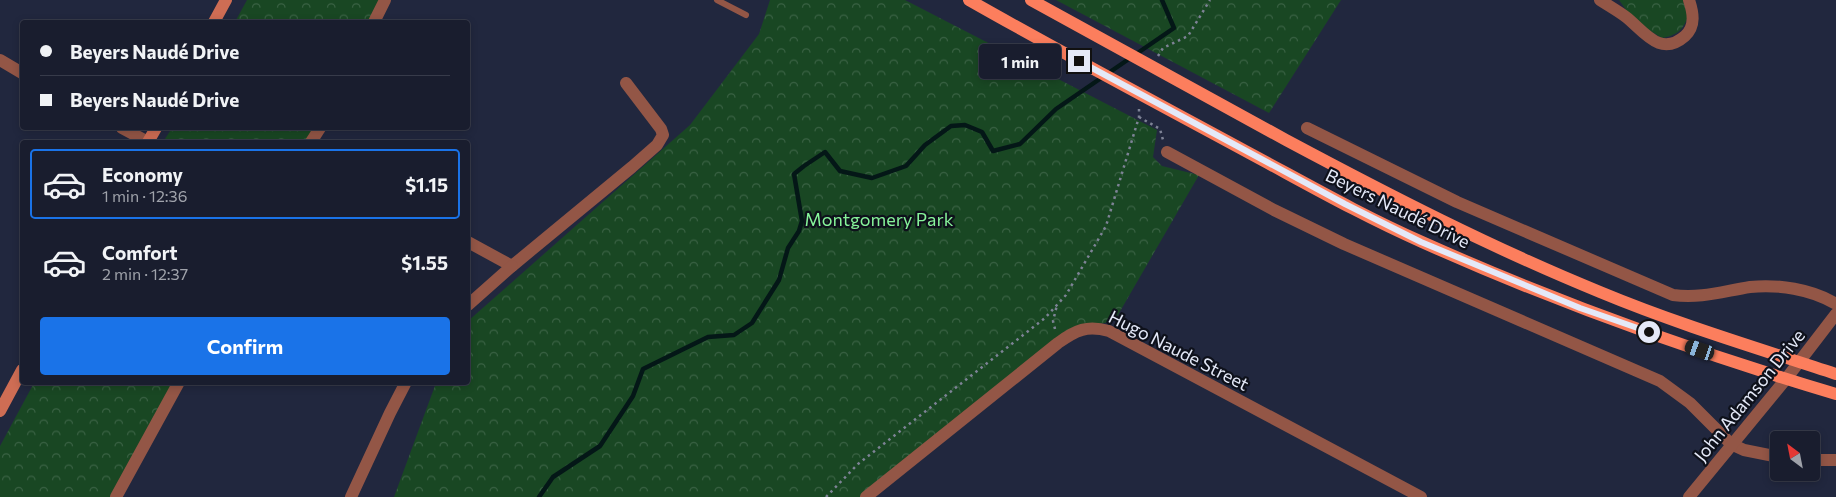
<!DOCTYPE html>
<meta charset="utf-8">
<style>
body{margin:0;font-family:Commissioner,sans-serif;background:#262a3a;color:#f1f3f6;height:100vh;display:flex;flex-direction:column;font-size:19px;white-space:nowrap}
*{box-sizing:border-box;margin:0}
p{font-size:16px;color:#9fa2aa}
.icon{flex:none;width:28px;height:28px;fill:none;stroke:currentColor;stroke-width:2;stroke-linecap:round;stroke-linejoin:round}
.map{position:relative;flex:1;overflow:hidden}
.panel{position:absolute;left:20px;top:140px;width:450px;height:245px;display:flex;flex-direction:column;background:#191d2e;border-radius:5px;box-shadow:0 2px 8px #0003,0 0 0 1px #373b4a}
.panel>*{flex:none}
.hud{position:absolute;left:20px;top:20px;width:450px;height:110px;border-radius:5px;box-shadow:0 2px 8px #0003,0 0 0 1px #373b4a;display:grid;align-content:center;height:110px;padding:0 20px;background:#191d2e}
.needle{width:32px;rotate:328deg}
.fabs{position:absolute;left:1770px;top:431px;display:grid;gap:10px}
.fabs a{display:grid;place-items:center;width:50px;height:50px;border-radius:5px;background:#191d2e;box-shadow:0 2px 8px #0003,0 0 0 1px #373b4a;font-size:25px}
.end{position:absolute;width:22px;height:22px;margin:-11px;border:6px solid #e4e9f8;background:#111;box-shadow:0 0 0 2px #111}
.from{border-radius:50%}
.bubble{position:absolute;height:35px;border-radius:5px;background:#191d2e;box-shadow:0 2px 8px #0003,0 0 0 1px #373b4a;font-size:16px;font-weight:700;line-height:35px;text-align:center}
.car{position:absolute;width:15px;height:30px;margin:-15px -8px;border-radius:6px;box-shadow:0 0 4px 1px #0007;background:linear-gradient(#222 24%,#8ab4d8 0 40%,#222 0 76%,#8ab4d8 0 86%,#222 0)}
.hud b{display:flex;align-items:center;gap:18px;height:48px;font-size:19px}
.hud b+b{border-top:1px solid #373b4a}
.hud i{width:12px;height:12px;background:#f1f3f6}
ul{padding:9px 0 0;list-style:none}
li{display:flex;align-items:center;gap:15px;height:70px;margin:0 10px 8px;padding:0 10px;border:2px solid transparent;border-radius:5px}
li div{flex:1}
li b{display:block;font-size:19px}
li em{font-style:normal;font-weight:700}
li.active{border-color:#1a73e8}
li>.icon{width:45px;height:45px;stroke-width:1.5}
.action{display:flex;gap:10px;margin-top:auto;padding:10px 20px}
.action a{flex:1;height:58px;border-radius:5px;background:#1a73e8;color:#fff;font-size:20px;font-weight:700;line-height:58px;text-align:center}
.map>svg:first-child{display:block}
.park{fill:url(#park-crowns)}
.lines{fill:none;stroke-linecap:round;stroke-linejoin:round}
.stream{stroke:#041717;stroke-width:4.5}
.path{stroke:#7e8396;stroke-width:2.5;stroke-dasharray:2.5 4;stroke-linecap:butt}
.service{stroke:#935646;stroke-width:6}
.minor{stroke:#935646;stroke-width:12}
.secondary{stroke:#ce6d54;stroke-width:12}
.primary{stroke:#fc7e5d;stroke-width:12}
.route{stroke:#e4e9f8;stroke-width:6}
.labels{text-anchor:middle;dominant-baseline:central;stroke-width:4.5;stroke-linejoin:round;paint-order:stroke}
.street-label{font-size:18px;fill:#e4e9f8;stroke:#0e111b}
.park-label{font-size:18px;fill:#87f49a;stroke:#0e111b}
</style>
<div class="map">
<svg width="1836" height="497" viewBox="0 0 1836 497">
<defs>
<pattern id="park-crowns" width="20" height="18" patternUnits="userSpaceOnUse" patternTransform="scale(1.25)"><rect width="20" height="18" fill="#194723"/><path d="M2 6a3 3 0 1 1 6 0M12 15a3 3 0 1 1 6 0" fill="none" stroke="#3a6244"/></pattern>
</defs>
<rect width="100%" height="100%" fill="#21273e"/>
<g class="park">
<polygon points="247,0 385,0 372,22 235,22"/>
<polygon points="770,0 905,0 1157,130 1153,157 1162,166 1199,175 1115,320 1065,334 870,497 394,497 436,383 468,382 468,321 690,125 759,34"/>
<polygon points="1056,0 1341,0 1269,113"/>
<path d="M 1619,0 L 1683,0 L 1688,17 C 1682,31 1677,35 1662,38 L 1634,21 Z"/>
<polygon points="172,128 314,128 306,142 163,142"/>
<polygon points="34,383 179,383 119,497 0,497 0,446"/>
</g>
<g class="lines">
<polyline class="stream" points="539,497 553,477 600,446 633,396 643,369 708,337 734,335 752,323 779,280 788,248 799,231 802,221 794,174 804,166 825,152 840,171 872,178 906,166 925,145 951,126 965,125 982,132 993,151 1020,144 1056,109 1174,28 1162,0"/>
<g class="path">
<polyline points="1158,56 1163,48 1188,36 1210,0"/>
<polyline points="1139,117 1160,129 1163,140"/>
<polyline points="1055,329 1053,321 1057,305"/>
<polyline points="826,497 858,464 1045,318 1066,295 1106,226 1139,117 1139,107"/>
</g>
<polyline class="service" points="717,0 746,15"/>
<g class="minor">
<path d="M 1600,0 C 1609,6 1618,11 1626,17 C 1644,31 1660,58 1685,36 C 1696,26 1693,12 1689,0"/>
<polyline points="374,22 385,0"/>
<polyline points="0,60 22,73"/>
<polyline points="122,128 148,142"/>
<path d="M 1307,128 L 1457,202 L 1673,295 C 1700,299 1724,291 1750,287 C 1777,284 1812,289 1836,304"/>
<polyline points="311,142 320,128"/>
<polyline points="1167,152 1274,210 1344,244 1660,381 1690,403 1731,444 1744,450 1779,457"/>
<polyline points="468,242 512,266 632,167 657,145 663,135 661,129 626,83"/>
<polyline points="468,305 512,266"/>
<polyline points="1811,460 1836,460"/>
<polyline points="116,497 179,382"/>
<polyline points="351,497 390,413 406,382"/>
<path d="M 866,497 L 1058,343 C 1076,330 1087,325 1109,331 L 1421,497"/>
<polyline points="1689,497 1786,379 1836,314"/>
</g>
<g class="secondary">
<polyline points="214,22 226,0"/>
<polyline points="148,142 156,128"/>
<polyline points="0,411 22,370"/>
</g>
<g class="primary">
<path d="M 969,0 C 1062,53 1157,103 1251,154 C 1307,184 1363,216 1422,242 C 1556,302 1695,352 1836,394"/>
<path d="M 1031,0 C 1116,47 1201,94 1286,140 C 1389,195 1492,248 1600,292 C 1677,324 1757,348 1836,374"/>
</g>
</g>
<g class="lines">
<polyline class="route" points="1079,61 1345,204 1421,242 1580,308 1649,332"/>
</g>
<g class="labels">
<g class="street-label">
<text transform="translate(1398 208) rotate(26)">Beyers Naudé Drive</text>
<text transform="translate(1179 350) rotate(27)">Hugo Naude Street</text>
<text transform="translate(1749 395) rotate(-51)">John Adamson Drive</text>
</g>
<g class="park-label">
<text x="879" y="219">Montgomery Park</text>
</g>
</g>
</svg>
<div class="fabs">
<a><svg class="needle" viewBox="-14 -14 28 28"><path d="M0-13l5 13h-10z" fill="#e53935"/><path d="M0 13l5-13h-10z" fill="#9fa2aa"/></svg></a>
</div>
<i class="end from" style="left:1649px;top:332px"></i>
<i class="end" style="left:1079px;top:61px"></i>
<div class="bubble" style="left:979px;top:44px;width:82px">1 min</div>
<i class="car" style="left:1700px;top:350px;rotate:289deg"></i>
<div class="hud">
<b><i class="from"></i>Beyers Naudé Drive</b>
<b><i></i>Beyers Naudé Drive</b>
</div>
<section class="panel">
<ul>
<li class="active"><svg class="icon" aria-label="car" viewBox="0 0 24 24"><path d="M5 17H2v-5l4-1 3-4h7l3 4 3 1v5h-3M9 17h6M6 11h13"/><circle cx="7" cy="17" r="2"/><circle cx="17" cy="17" r="2"/></svg><div><b>Economy</b><p>1 min · 12:36</p></div><em>$1.15</em></li>
<li><svg class="icon" aria-label="car" viewBox="0 0 24 24"><path d="M5 17H2v-5l4-1 3-4h7l3 4 3 1v5h-3M9 17h6M6 11h13"/><circle cx="7" cy="17" r="2"/><circle cx="17" cy="17" r="2"/></svg><div><b>Comfort</b><p>2 min · 12:37</p></div><em>$1.55</em></li>
</ul>
<div class="action"><a>Confirm</a></div>
</section>
</div>
